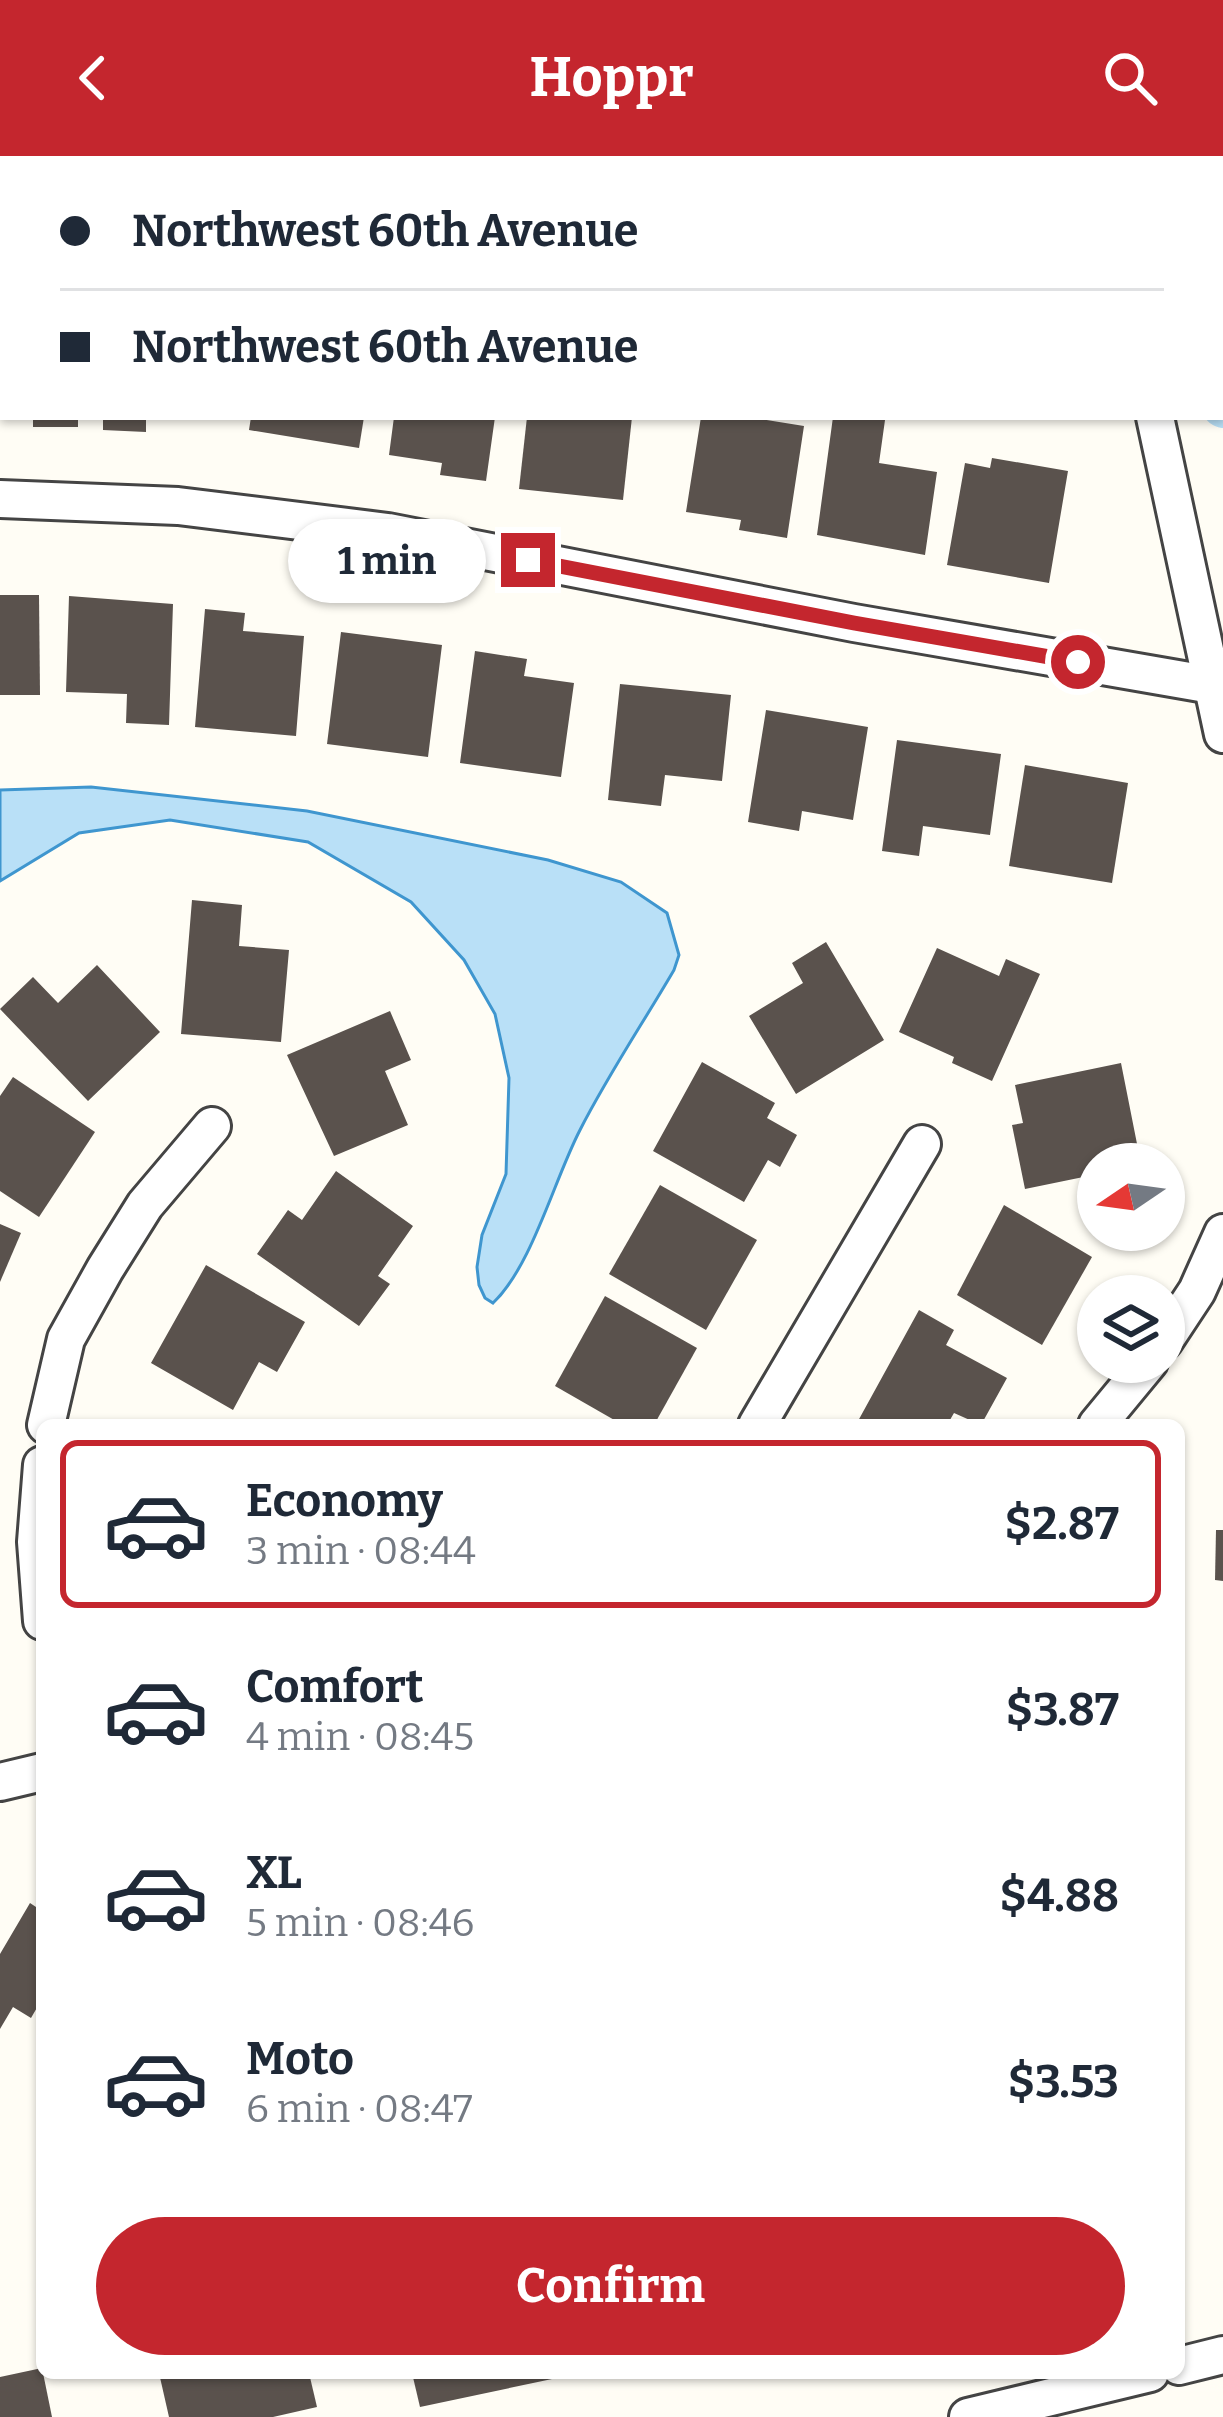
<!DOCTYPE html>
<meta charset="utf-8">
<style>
body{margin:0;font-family:Bitter,serif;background:#f2f2f3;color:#1f2937;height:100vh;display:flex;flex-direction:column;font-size:45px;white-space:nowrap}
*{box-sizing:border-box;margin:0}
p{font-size:39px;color:#747a83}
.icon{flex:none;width:66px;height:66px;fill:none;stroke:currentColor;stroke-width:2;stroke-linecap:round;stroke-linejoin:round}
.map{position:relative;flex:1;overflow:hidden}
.sheet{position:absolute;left:36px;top:1263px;width:1149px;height:960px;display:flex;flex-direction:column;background:#fff;border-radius:18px;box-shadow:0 3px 9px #0004}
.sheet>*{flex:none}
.guide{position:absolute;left:0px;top:0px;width:1224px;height:264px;box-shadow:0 3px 9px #0004;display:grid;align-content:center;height:264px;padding:0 60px;background:#fff}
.needle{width:78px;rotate:257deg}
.tools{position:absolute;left:1077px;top:987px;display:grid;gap:24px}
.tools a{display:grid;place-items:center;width:108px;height:108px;border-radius:50%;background:#fff;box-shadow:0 3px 9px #0004;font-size:60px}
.end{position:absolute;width:54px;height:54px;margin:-27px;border:15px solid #c4262e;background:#fff;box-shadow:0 0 0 6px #fff}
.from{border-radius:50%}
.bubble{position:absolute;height:84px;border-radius:42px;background:#fff;box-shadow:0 3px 9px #0004;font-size:39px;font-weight:700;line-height:84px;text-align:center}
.guide b{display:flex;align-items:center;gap:42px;height:114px;font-size:45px}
.guide b+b{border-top:3px solid #e0e1e3}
.guide i{width:30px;height:30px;background:#1f2937}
ul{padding:21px 0 0;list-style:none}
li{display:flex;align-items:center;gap:36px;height:168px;margin:0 24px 18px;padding:0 36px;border:6px solid transparent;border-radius:18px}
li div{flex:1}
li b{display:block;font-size:45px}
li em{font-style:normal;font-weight:700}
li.current{border-color:#c4262e}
li>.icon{width:108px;height:108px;stroke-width:1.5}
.action{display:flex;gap:24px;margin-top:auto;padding:24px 60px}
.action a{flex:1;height:138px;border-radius:72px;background:#c4262e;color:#fff;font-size:48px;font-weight:700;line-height:138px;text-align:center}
header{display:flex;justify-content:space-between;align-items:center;height:156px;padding:0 60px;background:#c4262e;color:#fff;font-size:54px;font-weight:700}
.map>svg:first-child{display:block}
.water{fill:#b9e0f7;stroke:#3f96cf;stroke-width:3}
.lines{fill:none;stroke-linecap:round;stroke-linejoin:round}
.canal{stroke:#b9e0f7;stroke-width:36}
.building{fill:#5a524d}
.street-casing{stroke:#444;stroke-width:42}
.street{stroke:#fff;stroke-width:36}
.route{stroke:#c4262e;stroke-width:15}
</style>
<header><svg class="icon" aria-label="back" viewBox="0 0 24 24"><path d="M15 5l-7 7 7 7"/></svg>Hoppr<svg class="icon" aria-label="search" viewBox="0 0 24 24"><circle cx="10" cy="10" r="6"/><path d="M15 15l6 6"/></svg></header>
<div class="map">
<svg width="1223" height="2261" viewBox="0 0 1223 2261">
<rect width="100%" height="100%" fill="#fffdf5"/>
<path class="water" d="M 91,631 L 307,655 L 548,704 L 621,726 L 667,757 L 679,799 L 674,814 C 643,867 608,919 580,974 C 554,1024 532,1110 493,1147 L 485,1142 L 479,1129 L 477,1111 L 482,1079 L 506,1018 L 509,922 L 495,858 L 464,804 L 411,746 L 308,686 L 170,664 L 79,677 L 0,725 L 0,634 Z"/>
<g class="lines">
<polyline class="canal" points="1221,253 1223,254"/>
</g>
<g class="building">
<rect x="33" y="261" width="45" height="10"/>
<polygon points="103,261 146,261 146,276 103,274"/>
<polygon points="251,261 364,261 359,292 249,274"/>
<polygon points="394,261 495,261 486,325 440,319 442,307 389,299"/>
<polygon points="527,261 632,261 623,344 519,333"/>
<polygon points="701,261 749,261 804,270 787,382 739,374 741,364 686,356"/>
<polygon points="833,261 885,264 879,307 937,316 925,399 817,379"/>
<polygon points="992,302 1068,315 1049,427 947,409 965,307 990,312"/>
<polygon points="0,439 39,439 40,539 0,539"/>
<polygon points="69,440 173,448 169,569 126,567 127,538 66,536"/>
<polygon points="205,453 245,457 243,475 304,480 296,580 195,571"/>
<polygon points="341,476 442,489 428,601 327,588"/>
<polygon points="475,495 527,503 524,520 574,527 561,621 460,607"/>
<polygon points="620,528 731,539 722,625 665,619 661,650 608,644"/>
<polygon points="766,554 868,571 853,664 802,655 799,675 748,666"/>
<polygon points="897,584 1001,598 990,679 923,670 919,700 882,695"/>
<polygon points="1025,609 1128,627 1112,727 1009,710"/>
<polygon points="192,744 242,749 239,790 289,794 281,886 181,878"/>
<polygon points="826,786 884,884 796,938 749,860 803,827 792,807"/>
<polygon points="937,792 999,820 1006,803 1040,818 992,925 952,907 954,901 899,876"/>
<polygon points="97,809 160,876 88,945 0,853 33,821 58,847"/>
<polygon points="390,855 411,904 385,915 408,969 334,1000 287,899"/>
<polygon points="702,906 775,947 767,962 797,979 780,1011 768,1004 744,1046 653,995"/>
<polygon points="1121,907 1141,1008 1098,1008 1098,1018 1025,1033 1012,969 1023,967 1015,929"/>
<polygon points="13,921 95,976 39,1061 0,1035 0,940"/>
<polygon points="336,1015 413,1070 378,1120 390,1128 359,1170 257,1098 288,1054 302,1064"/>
<polygon points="660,1029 757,1084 706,1174 609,1118"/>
<polygon points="1004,1049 1092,1101 1042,1189 957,1139"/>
<polygon points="0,1068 21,1077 0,1126"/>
<polygon points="206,1109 305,1166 277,1216 259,1206 233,1254 151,1207"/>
<polygon points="605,1140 697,1192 654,1269 623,1269 555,1230"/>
<polygon points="919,1154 954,1174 946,1189 1007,1222 981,1269 954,1257 947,1269 866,1269 858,1265"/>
<polygon points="1216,1374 1223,1374 1223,1425 1215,1424"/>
<polygon points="30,1747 42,1755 42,1843 31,1862 13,1851 0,1873 0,1798"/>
<polygon points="42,2212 52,2261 0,2261 0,2221"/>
<polygon points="159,2217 309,2217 317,2251 273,2261 169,2261"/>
<polygon points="412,2217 550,2217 552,2223 420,2251"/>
</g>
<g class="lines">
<defs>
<g id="street">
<polyline points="1099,0 1099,3"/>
<polyline points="1155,261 1223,578"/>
<polyline points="0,343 178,350 388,376 854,467 1212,529"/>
<polyline points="1164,1185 1197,1135 1223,1077"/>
<polyline points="46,1269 66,1183 105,1113 145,1049 212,970"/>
<polyline points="757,1269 922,988"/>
<polyline points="1097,1269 1149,1206"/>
<polyline points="42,1309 36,1386 42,1465"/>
<polyline points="0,1626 42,1616"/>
<polyline points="1179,2210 1223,2199"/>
<polyline points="968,2261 1150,2217"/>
</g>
</defs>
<use href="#street" class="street-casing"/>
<use href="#street" class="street"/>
</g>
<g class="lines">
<polyline class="route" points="528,404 854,467 1078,506"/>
</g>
</svg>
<div class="tools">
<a><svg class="needle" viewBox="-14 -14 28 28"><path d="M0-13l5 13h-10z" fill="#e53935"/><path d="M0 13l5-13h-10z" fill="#747a83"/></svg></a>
<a><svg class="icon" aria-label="layers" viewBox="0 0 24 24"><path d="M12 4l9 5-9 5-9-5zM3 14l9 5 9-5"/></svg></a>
</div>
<i class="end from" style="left:1078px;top:506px"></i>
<i class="end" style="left:528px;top:404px"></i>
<div class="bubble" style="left:288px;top:363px;width:198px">1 min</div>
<div class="guide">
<b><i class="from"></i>Northwest 60th Avenue</b>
<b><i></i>Northwest 60th Avenue</b>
</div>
<section class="sheet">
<ul>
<li class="current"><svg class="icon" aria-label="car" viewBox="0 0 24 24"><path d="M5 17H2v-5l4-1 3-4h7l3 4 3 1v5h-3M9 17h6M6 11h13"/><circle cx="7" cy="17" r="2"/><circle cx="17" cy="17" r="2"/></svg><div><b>Economy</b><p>3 min · 08:44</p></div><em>$2.87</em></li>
<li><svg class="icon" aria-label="car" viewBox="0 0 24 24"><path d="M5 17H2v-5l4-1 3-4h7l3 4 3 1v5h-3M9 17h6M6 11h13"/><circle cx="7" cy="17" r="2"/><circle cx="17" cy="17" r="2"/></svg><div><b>Comfort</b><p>4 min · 08:45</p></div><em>$3.87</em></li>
<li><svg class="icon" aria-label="car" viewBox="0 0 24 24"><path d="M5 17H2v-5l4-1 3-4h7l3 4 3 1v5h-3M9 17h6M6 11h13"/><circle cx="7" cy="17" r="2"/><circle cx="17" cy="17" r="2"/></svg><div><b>XL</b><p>5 min · 08:46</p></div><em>$4.88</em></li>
<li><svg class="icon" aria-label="car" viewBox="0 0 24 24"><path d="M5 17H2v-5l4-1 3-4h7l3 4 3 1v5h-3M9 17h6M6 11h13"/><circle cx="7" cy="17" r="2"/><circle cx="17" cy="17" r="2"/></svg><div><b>Moto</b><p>6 min · 08:47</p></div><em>$3.53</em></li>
</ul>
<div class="action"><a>Confirm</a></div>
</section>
</div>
